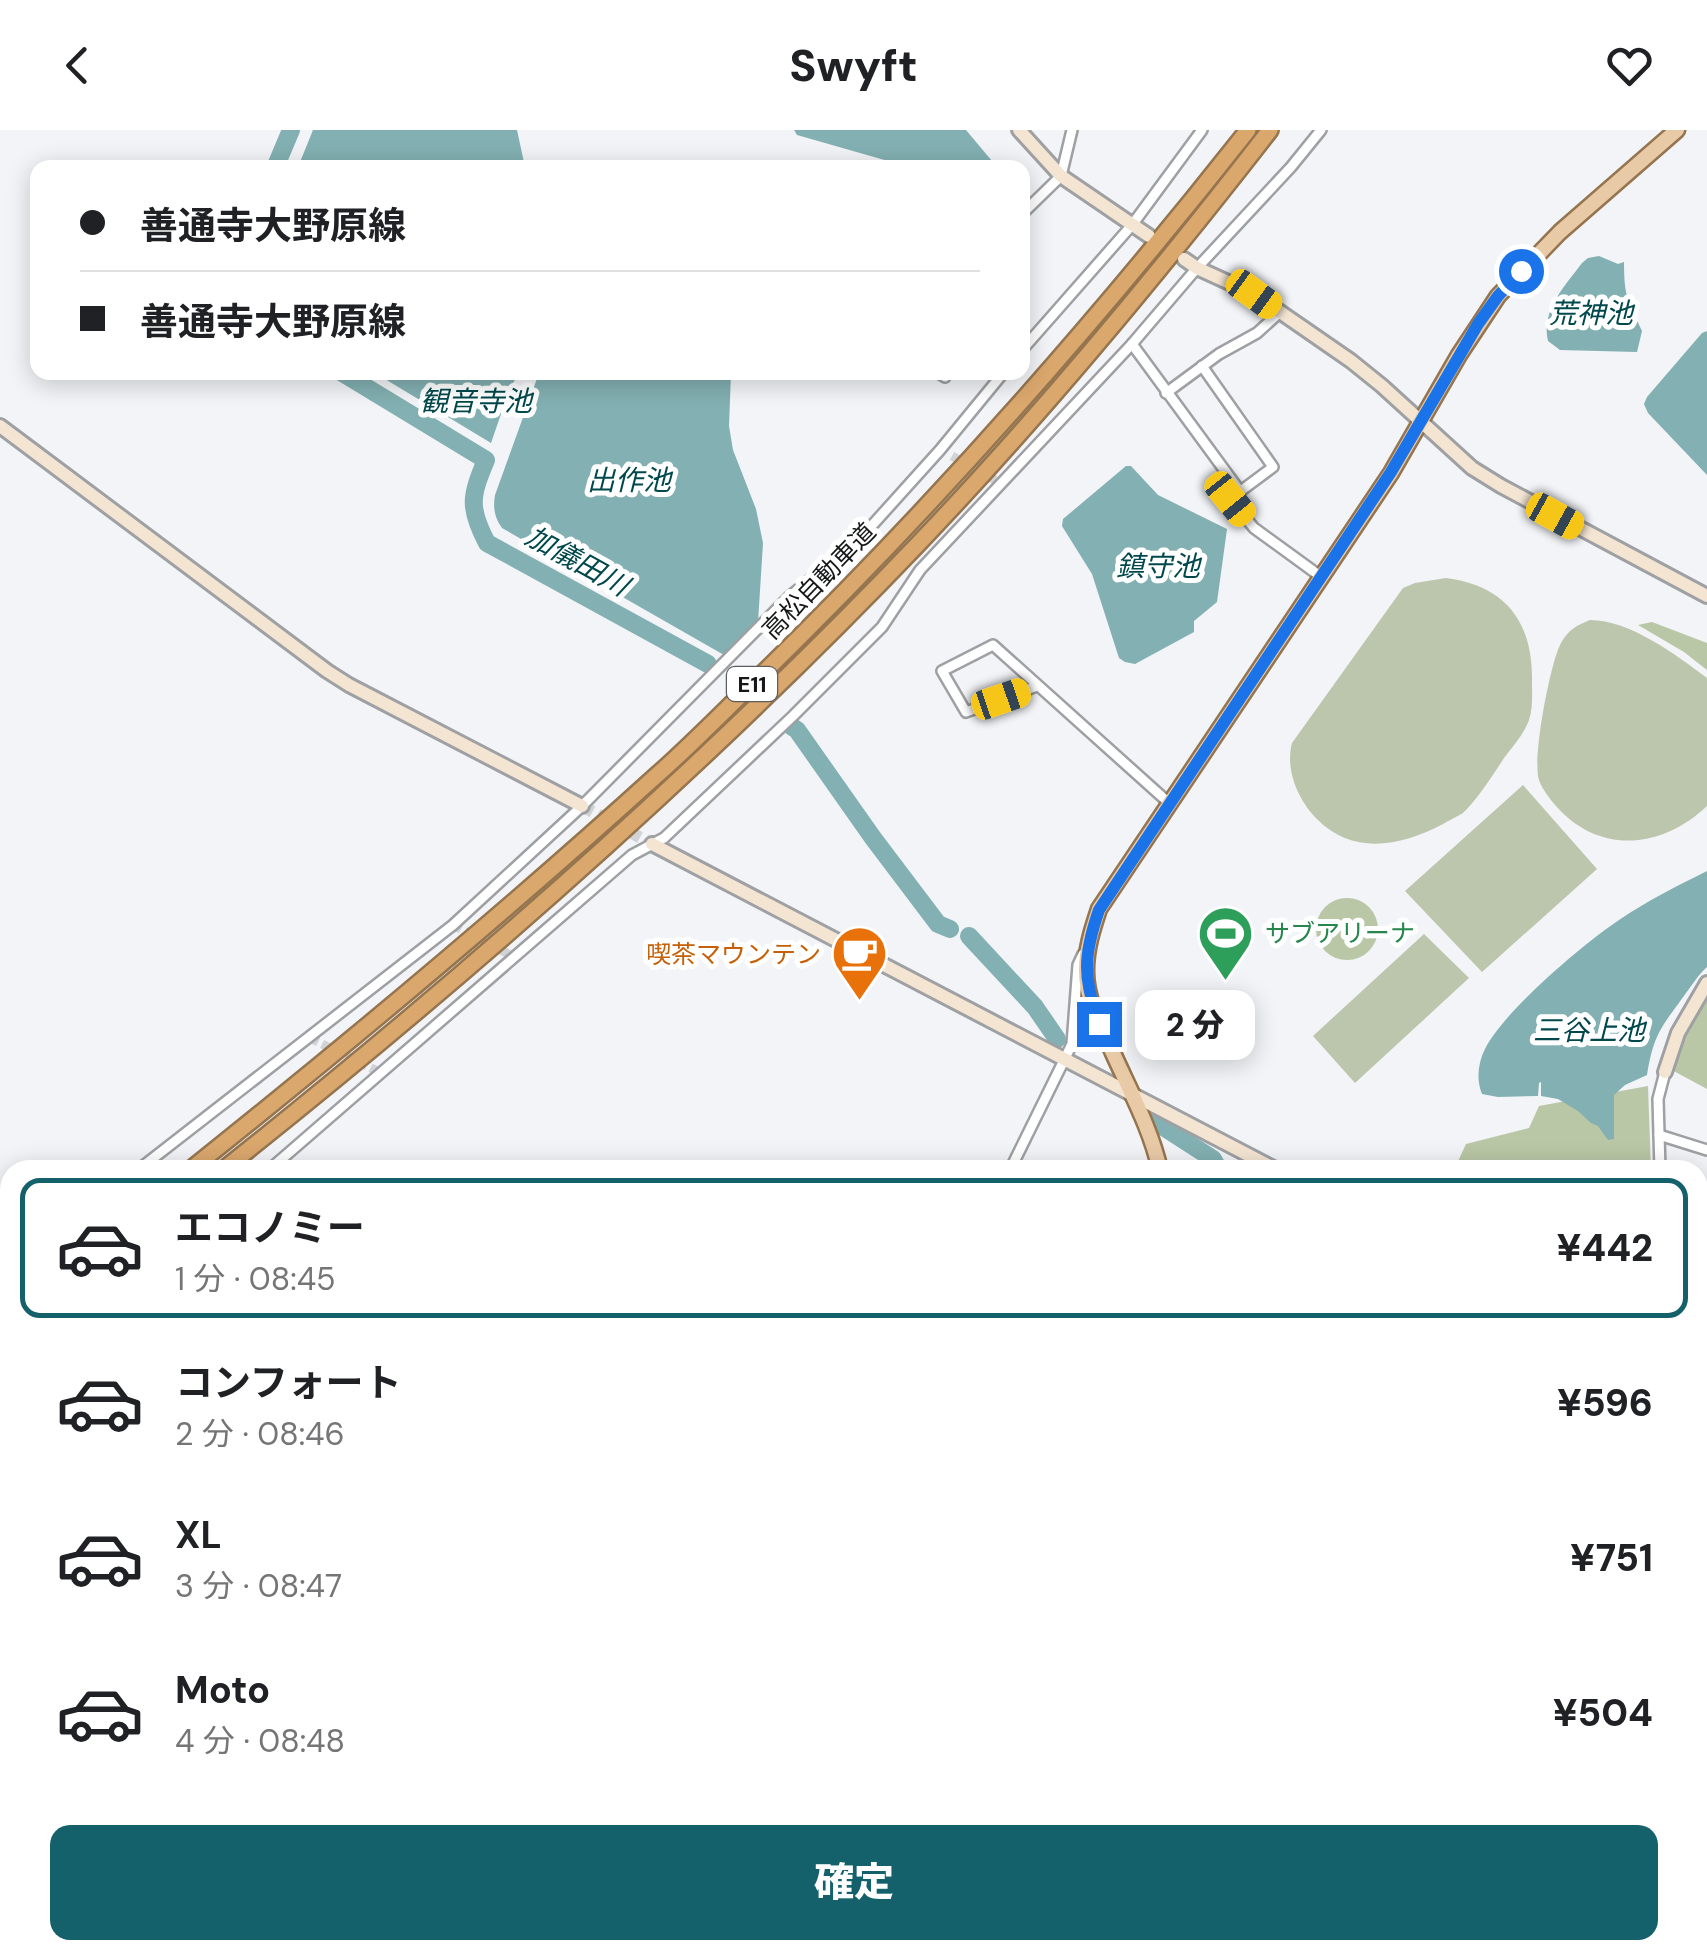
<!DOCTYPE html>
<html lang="ja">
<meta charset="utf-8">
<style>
body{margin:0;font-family:"DM Sans","Noto Sans JP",sans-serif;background:#f6f6f6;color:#202124;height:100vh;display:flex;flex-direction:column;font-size:38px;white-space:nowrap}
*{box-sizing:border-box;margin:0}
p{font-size:32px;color:#757577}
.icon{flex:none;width:55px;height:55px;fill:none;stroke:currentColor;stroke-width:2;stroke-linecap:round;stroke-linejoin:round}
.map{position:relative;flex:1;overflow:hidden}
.side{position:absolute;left:0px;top:1030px;width:1708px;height:800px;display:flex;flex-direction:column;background:#fff;border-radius:30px 30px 0 0;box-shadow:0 5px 25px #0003}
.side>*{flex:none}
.guide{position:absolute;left:30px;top:30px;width:1000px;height:220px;border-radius:20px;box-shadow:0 5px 25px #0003;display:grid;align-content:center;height:220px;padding:0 50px;background:#fff}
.end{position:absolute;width:45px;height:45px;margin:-22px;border:12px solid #1a73e8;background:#fff;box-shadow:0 0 0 5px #fff}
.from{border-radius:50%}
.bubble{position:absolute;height:70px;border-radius:20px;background:#fff;box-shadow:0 5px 25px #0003;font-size:32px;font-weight:800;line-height:70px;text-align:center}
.car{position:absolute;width:30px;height:60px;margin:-30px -15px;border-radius:12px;box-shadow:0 0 8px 2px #0007;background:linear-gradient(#f5c518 24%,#345 0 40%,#f5c518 0 76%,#345 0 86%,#f5c518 0)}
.guide b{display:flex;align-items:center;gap:35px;height:95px;font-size:38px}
.guide b+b{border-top:2px solid #e0e0e0}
.guide i{width:25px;height:25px;background:#202124}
ul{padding:18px 0 0;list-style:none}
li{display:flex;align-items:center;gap:30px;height:140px;margin:0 20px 15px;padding:0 30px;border:5px solid transparent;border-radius:20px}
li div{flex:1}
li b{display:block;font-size:38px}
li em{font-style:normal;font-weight:800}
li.selected{border-color:#14616c}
li>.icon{width:90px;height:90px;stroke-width:1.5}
.button{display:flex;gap:20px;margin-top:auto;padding:20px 50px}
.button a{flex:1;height:115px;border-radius:20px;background:#14616c;color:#fff;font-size:40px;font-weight:800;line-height:115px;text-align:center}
header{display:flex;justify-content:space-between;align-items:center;height:130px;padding:0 50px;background:#fff;font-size:45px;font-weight:800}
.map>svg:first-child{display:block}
.green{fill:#bbc6ac}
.forest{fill:#b9c7a6}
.water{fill:#83b0b2}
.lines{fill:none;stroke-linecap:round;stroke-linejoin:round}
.stream{stroke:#83b0b2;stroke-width:2.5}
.river{stroke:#83b0b2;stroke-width:18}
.street-tunnel{stroke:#d1d3d6;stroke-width:9;stroke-dasharray:9 4.5;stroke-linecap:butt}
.secondary-tunnel{stroke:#d1d3d6;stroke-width:12;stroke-dasharray:12 6;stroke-linecap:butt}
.street-casing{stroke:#9ea0a3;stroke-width:14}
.secondary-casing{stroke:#9ea0a3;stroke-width:18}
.primary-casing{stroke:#95754f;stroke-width:19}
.highway-casing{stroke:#95754f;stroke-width:20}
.street{stroke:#fff;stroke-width:9}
.secondary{stroke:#f4e5d3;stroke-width:12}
.primary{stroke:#e9caa7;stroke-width:14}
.highway{stroke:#daa76d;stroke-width:15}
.route{stroke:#1a73e8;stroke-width:12}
.labels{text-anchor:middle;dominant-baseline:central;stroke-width:10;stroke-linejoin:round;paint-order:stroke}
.shield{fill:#fff;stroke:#5c5d5d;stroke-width:2.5}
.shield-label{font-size:22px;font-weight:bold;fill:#161718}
.street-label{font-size:25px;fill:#161718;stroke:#fff}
.leisure-label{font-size:25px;fill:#27864d;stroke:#fff;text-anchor:start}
.food-label{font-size:25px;fill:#c56008;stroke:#fff;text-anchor:end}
.water-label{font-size:28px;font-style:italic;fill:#00484c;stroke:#fff}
</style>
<header><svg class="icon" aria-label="back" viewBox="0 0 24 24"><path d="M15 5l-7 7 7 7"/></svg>Swyft<svg class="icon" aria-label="heart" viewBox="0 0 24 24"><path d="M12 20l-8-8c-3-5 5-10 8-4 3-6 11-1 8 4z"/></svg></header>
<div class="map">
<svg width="1707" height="1830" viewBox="0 0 1707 1830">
<rect width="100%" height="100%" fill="#f2f4f7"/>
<g class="green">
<path d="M 1446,448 C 1507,456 1533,493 1532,552 C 1532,565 1533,578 1529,590 C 1524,604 1513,616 1504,628 C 1493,645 1477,670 1463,683 C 1457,687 1449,690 1443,694 C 1401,716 1353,726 1317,689 C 1298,670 1285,640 1292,613 L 1403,458 L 1415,453 Z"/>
<path d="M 1590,490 C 1630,490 1676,525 1707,548 L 1707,676 C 1662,719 1599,725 1556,676 C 1550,669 1542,659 1539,650 C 1532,630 1550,533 1561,513 C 1568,500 1577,495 1590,490 Z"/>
<polygon points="1523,655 1597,739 1482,842 1405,761"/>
<polygon points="1424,804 1469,848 1355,953 1313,906"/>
</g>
<g class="forest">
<polygon points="1652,492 1707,513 1707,540 1684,522 1638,495"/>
<circle cx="1347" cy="799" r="31"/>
<polygon points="1707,861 1707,959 1670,939 1683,906"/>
<polygon points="1648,956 1651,1040 1454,1040 1466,1014 1529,998 1539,976"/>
<polygon points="1698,1116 1707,1125 1707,1289 1698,1298"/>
<polygon points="1707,1503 1707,1830 1473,1830 1470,1826 1472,1820 1698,1820 1698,1507"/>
</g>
<g class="water">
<polygon points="313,0 517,0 525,37 298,37"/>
<polygon points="794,0 966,0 997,37 909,37 797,5"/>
<path d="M 1599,126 L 1618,134 L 1624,132 C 1624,168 1628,170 1642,201 L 1637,222 L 1560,220 L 1548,211 C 1541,180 1565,156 1582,133 L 1588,128 Z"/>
<polygon points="1707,201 1707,345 1648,283 1644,274 1647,267 1702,203"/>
<polygon points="375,243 519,243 510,258 491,313"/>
<path d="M 539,243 L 731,243 L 729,296 L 733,320 L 756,379 L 763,413 L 758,492 L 724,525 L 502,398 C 494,387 493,377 495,365 Z"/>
<polygon points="1126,336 1131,336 1158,365 1227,399 1217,472 1194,491 1194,502 1135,534 1125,532 1119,528 1092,444 1062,396 1063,389"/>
<path d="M 1707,741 L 1707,837 C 1698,845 1693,854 1686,863 C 1662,897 1654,902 1647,945 L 1625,955 L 1614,965 L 1614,1009 L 1608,1010 L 1598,996 L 1591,993 L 1578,981 L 1558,969 L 1541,966 L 1541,952 L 1539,953 L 1538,966 L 1498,967 L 1482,964 C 1476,949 1478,933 1485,919 C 1504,881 1582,815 1619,790 C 1647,771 1677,756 1707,741 Z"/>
</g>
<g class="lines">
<g class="stream">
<polyline points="0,1310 10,1323"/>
<polyline points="310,1820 314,1830"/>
</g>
<g class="river">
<polyline points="275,38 291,0"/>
<path d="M 341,242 L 486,330 C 471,366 468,377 487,413 L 708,534"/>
<polyline points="791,596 797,600 873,708 938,794 950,799"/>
<polyline points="969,806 1035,877 1057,909"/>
<polyline points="1151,989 1213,1029 1219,1040"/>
<polyline points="0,1257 10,1250"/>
<polyline points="0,1613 10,1620"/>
<polyline points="196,1820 202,1830"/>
<polyline points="1435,1830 1439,1820"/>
</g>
<g class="street-tunnel">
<polyline points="952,326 997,351"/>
<polyline points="453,795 516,828"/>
<polyline points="310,908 381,943"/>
</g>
<polyline class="secondary-tunnel" points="582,676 652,714"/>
<defs>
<g id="street">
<polyline points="1022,84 1061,46 1072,0"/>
<polyline points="1132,214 1239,360"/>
<polyline points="1022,220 1132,95 1202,0"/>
<polyline points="1202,236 1273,337 1230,369 1254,398 1320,446"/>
<polyline points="937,242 945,247 948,242"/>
<polyline points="1166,263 1219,224 1257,203 1279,183"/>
<polyline points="1037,556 966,582 942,541 993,515 1169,673"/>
<polyline points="1659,1005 1707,1020"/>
<polyline points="138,1040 453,795 582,676 789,467 858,411 940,320 1004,242"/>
<polyline points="269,1040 632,725 664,708 793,586 882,497 920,440 1132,214 1197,138 1291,37 1321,0"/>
<polyline points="1010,1040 1072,914 1078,835 1083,824"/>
<polyline points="1660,1040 1658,969 1665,942"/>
<polyline points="1698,1099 1707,1109"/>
<polyline points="0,1157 10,1149"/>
<polyline points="0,1248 10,1241"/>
<polyline points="0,1299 10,1311"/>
<polyline points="0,1533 10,1541"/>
<polyline points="95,1820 102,1830"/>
<polyline points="285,1820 291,1830"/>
<polyline points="1278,1820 1292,1830"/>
</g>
<g id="secondary">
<polyline points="1019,0 1061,46 1149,106"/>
<polyline points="1184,129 1197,138 1254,164 1351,231 1382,256 1472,338 1501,356 1707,466"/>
<polyline points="0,296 327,541 349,555 582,676"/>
<polyline points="652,714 1277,1040"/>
<polyline points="1665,942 1678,903 1707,853"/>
<polyline points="0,1114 10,1121"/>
<polyline points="1698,1354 1707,1363"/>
<polyline points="0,1761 10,1754"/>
</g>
<g id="primary">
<path d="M 1160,1040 C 1151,999 1130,961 1113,923 C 1101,897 1086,870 1086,841 C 1086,819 1092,800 1099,779 L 1391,343 L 1459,225 L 1498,166 L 1560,102 L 1677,0"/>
<polyline points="780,1830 787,1820"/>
</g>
<g id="highway">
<path d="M 190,1040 C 349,913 506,782 657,645 C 691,615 723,582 755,551 C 932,379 1095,194 1248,0"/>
<path d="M 223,1040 C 467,846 703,639 918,414 C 1043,283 1159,143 1270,0"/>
<polyline points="0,1192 10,1184"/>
<polyline points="0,1217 10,1209"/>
</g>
</defs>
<use href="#street" class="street-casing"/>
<use href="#secondary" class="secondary-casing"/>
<use href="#primary" class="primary-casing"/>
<use href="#highway" class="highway-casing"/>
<use href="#street" class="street"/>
<use href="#secondary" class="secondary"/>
<use href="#primary" class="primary"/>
<use href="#highway" class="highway"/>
</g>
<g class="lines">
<path class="route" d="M 1099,894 C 1083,847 1083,826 1099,780 L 1391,342 L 1478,194 L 1498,166 L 1521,141"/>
</g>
<defs>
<symbol id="stadium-pin" viewBox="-11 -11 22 30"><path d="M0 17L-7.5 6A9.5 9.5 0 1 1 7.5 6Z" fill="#2e9e5b" stroke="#fff"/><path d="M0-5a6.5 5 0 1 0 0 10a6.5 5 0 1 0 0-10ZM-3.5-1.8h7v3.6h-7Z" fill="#fff"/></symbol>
<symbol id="cafe-pin" viewBox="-11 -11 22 30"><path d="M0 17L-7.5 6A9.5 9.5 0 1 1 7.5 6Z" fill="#e8710a" stroke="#fff"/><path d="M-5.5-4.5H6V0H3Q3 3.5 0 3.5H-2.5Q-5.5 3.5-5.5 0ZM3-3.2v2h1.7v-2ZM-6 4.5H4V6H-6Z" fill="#fff"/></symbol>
</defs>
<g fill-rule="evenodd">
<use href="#stadium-pin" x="1194" y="772" width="63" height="86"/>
<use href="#cafe-pin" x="828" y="792" width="63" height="86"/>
</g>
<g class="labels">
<rect class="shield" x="727" y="537" width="50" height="34" rx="8"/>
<g class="shield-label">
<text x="752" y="554">E11</text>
</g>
<g class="street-label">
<text transform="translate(819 451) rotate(-46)">高松自動車道</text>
</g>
<g class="leisure-label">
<text x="1265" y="803">サブアリーナ</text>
</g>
<g class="food-label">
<text x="821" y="824">喫茶マウンテン</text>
</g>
<g class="water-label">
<text x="1591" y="183">荒神池</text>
<text x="476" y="271">観音寺池</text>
<text x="629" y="350">出作池</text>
<text transform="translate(577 431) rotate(29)">加儀田川</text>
<text x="1158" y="436">鎮守池</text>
<text x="1589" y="900">三谷上池</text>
</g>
</g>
</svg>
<i class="end from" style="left:1521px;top:141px"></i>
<i class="end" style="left:1099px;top:894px"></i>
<div class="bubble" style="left:1135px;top:860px;width:120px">2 分</div>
<i class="car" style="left:1254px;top:164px;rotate:126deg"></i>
<i class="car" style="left:1230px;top:369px;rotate:141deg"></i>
<i class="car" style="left:1555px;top:386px;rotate:119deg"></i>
<i class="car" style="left:1001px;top:569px;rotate:71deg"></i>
<div class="guide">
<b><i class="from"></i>善通寺大野原線</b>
<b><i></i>善通寺大野原線</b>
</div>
<section class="side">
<ul>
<li class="selected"><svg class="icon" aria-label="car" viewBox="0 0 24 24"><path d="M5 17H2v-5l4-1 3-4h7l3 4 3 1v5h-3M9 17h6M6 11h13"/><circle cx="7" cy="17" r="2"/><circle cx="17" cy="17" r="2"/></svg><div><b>エコノミー</b><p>1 分 · 08:45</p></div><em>¥442</em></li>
<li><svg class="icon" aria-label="car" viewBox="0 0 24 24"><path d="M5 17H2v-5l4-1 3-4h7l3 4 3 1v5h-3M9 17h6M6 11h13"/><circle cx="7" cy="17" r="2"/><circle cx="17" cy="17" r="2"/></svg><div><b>コンフォート</b><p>2 分 · 08:46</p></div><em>¥596</em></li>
<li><svg class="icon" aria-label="car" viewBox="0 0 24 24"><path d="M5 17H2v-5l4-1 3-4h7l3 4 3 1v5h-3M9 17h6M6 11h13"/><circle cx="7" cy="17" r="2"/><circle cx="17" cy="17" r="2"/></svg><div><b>XL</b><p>3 分 · 08:47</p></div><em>¥751</em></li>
<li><svg class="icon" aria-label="car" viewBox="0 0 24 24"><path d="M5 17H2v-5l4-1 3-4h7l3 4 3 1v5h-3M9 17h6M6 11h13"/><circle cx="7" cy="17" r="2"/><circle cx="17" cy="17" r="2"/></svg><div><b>Moto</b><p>4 分 · 08:48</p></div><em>¥504</em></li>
</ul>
<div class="button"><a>確定</a></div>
</section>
</div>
